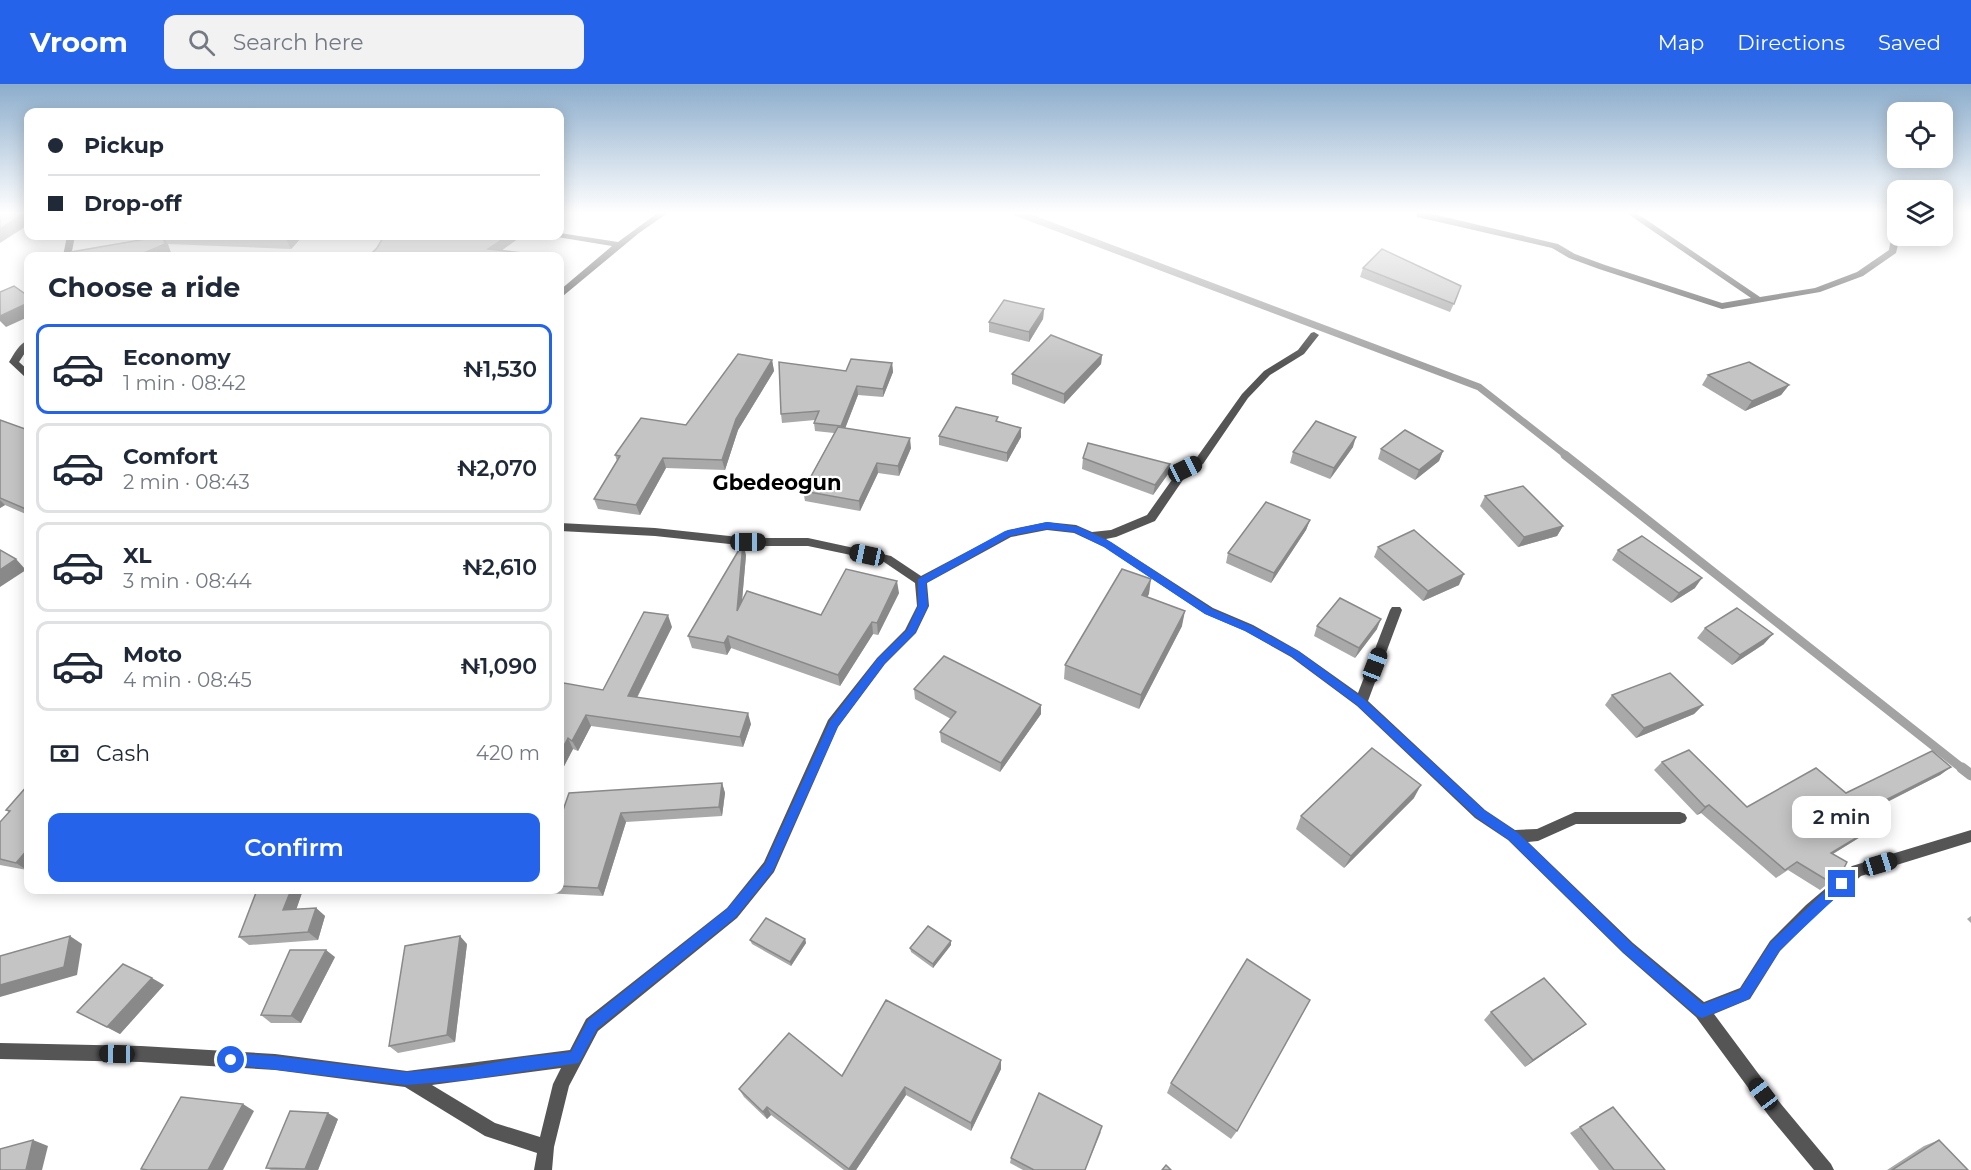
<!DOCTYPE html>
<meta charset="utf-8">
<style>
body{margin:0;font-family:Montserrat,sans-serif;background:#f2f2f3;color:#1f2937;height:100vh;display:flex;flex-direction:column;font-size:22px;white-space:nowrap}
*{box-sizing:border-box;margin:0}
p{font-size:20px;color:#747a83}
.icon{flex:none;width:33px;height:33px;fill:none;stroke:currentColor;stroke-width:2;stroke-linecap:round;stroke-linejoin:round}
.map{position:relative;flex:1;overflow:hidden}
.side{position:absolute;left:24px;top:168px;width:540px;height:642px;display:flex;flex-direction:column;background:#fff;border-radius:12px;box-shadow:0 3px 15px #0003}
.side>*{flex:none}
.top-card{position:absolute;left:24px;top:24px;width:540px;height:132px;border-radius:12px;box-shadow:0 3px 15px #0003;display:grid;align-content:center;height:132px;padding:0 24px;background:#fff}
.controls{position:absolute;left:1887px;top:18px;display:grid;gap:12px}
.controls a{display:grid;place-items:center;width:66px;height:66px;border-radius:12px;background:#fff;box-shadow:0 3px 15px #0003;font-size:30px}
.end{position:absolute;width:27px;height:27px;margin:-14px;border:8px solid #2563eb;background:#fff;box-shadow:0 0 0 3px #fff}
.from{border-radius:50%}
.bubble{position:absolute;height:42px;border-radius:12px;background:#fff;box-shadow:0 3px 15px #0003;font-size:20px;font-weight:600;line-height:42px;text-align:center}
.car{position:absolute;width:18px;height:36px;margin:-18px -9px;border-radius:8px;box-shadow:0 0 4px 2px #0007;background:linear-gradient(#222 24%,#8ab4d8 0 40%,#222 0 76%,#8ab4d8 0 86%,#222 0)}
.top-card b{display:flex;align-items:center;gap:21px;height:57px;font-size:22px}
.top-card b+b{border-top:2px solid #e0e1e3}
.top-card i{width:15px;height:15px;background:#1f2937}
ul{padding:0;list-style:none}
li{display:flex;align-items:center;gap:18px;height:90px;margin:0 12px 9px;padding:0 12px;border:3px solid #e0e1e3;border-radius:12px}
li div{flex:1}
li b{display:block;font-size:22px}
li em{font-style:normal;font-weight:600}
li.current{border-color:#2563eb}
li>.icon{width:54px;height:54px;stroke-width:1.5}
h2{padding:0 24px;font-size:27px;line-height:72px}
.pay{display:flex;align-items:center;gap:15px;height:66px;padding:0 24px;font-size:22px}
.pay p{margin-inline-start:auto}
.primary-button{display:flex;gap:12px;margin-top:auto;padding:12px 24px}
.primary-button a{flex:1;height:69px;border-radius:12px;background:#2563eb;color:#fff;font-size:24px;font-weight:600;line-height:69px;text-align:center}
header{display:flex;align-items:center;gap:36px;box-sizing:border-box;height:84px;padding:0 30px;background:#2563eb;color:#fff}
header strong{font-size:28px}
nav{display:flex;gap:33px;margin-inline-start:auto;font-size:21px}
.search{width:420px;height:54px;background:#f2f2f3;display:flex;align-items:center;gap:15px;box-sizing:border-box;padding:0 21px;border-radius:12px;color:#747a83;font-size:22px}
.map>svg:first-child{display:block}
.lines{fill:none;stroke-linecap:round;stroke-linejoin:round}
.stream-far2{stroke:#a3a3a3;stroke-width:7}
.stream-far1{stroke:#a3a3a3;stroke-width:9}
.stream{stroke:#a3a3a3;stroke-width:11}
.minor{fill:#555;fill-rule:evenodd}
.wall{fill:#a9a9a9}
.shaded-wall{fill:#898989}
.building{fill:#c4c4c4;stroke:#898989;stroke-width:1.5}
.route{fill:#2563eb}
.labels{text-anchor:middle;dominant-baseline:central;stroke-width:4.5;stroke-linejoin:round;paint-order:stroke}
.quarter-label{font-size:21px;font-weight:bold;fill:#000;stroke:#fff}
</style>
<header>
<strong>Vroom</strong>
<div class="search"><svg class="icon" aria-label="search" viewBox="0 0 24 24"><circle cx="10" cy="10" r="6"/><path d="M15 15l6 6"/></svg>Search here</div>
<nav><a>Map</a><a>Directions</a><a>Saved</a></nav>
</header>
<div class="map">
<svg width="1971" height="1086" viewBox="0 0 1971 1086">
<rect width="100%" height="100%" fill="#fff"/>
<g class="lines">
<polyline class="stream-far2" points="1015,128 1479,303 1567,372"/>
<polyline class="stream-far1" points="1565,371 1963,685"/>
<polyline class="stream" points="1962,684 1971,691"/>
<g class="minor">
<polygon points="659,128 669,128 639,149 563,212 560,213 560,206 612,162 557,153 560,149 618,158"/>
<polygon points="1416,128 1424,128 1558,160 1575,170 1605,181 1722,219 1751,214 1625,128 1635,128 1760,213 1815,204 1857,188 1889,166 1894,137 1898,135 1898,152 1900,152 1896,169 1863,192 1820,208 1722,225 1599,185 1569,174 1552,164 1417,133"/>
<polygon points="67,152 75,152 71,172 63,172"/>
<path d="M 1314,248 L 1319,251 L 1304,270 L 1270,291 L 1248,314 L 1203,380 L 1189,387 L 1155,437 L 1116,453 L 1106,455 L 1213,524 L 1253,541 L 1299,567 L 1358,609 L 1390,526 L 1392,523 L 1400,523 L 1402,526 L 1368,617 L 1485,726 L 1515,746 L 1537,745 L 1575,728 L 1680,728 L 1685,730 L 1687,734 L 1685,738 L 1680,740 L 1576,740 L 1538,757 L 1528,758 L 1633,859 L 1704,918 L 1740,904 L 1770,857 L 1806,821 L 1852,782 L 1971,746 L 1971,758 L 1861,792 L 1816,831 L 1780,867 L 1750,915 L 1714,930 L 1781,1020 L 1831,1080 L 1834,1086 L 1814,1086 L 1769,1032 L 1696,933 L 1623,869 L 1508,756 L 1475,734 L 1357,622 L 1291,573 L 1245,547 L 1205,530 L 1104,463 L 1074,449 L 1047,446 L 1011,453 L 927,499 L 929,522 L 916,549 L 885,580 L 838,643 L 774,788 L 737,834 L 598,947 L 569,1002 L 554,1063 L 552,1086 L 534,1086 L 537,1069 L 485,1052 L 405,1003 L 275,986 L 141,978 L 0,975 L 0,959 L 141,962 L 275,970 L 407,987 L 570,966 L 586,935 L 727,824 L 764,778 L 828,636 L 877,574 L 905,546 L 917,522 L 915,499 L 884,478 L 808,462 L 748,462 L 655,452 L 560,447 L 560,439 L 655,444 L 748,454 L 808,454 L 891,472 L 921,492 L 1008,446 L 1047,438 L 1076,441 L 1092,448 L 1111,446 L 1147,431 L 1181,383 L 1195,376 L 1242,310 L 1264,287 L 1298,266 L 1311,249 ZM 561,984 L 553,1000 L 540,1053 L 495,1039 L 432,1001 Z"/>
<path d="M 28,256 L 28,264 L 19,278 L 28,286 L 28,294 L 25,293 L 9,278 C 14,270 19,260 28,256 Z"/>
</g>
</g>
<g class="wall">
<polygon points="143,152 303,152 291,165 168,160 171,169 146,155"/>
<polygon points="1363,184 1458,211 1450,228 1360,193"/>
<polygon points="1044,225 1043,235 1029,258 989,248 989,238"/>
<polygon points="1102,271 1101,280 1064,320 1012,300 1012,290"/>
<polygon points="772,276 774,287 738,346 725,386 666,384 640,431 598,425 594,415 617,377 615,371 686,341"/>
<polygon points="892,279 893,288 883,313 858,311 845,344 911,364 899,392 878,389 860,427 805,417 803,407 834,349 815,347 814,339 815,336 782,339 781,330 846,287"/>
<polygon points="1708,291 1789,301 1781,311 1745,327 1702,301"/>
<polygon points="0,336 28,346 28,431 5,421 0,424"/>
<polygon points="998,338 1021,344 1021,353 1007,378 939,361 939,352"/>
<polygon points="1353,363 1330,395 1290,379 1293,368"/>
<polygon points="1381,365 1443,367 1439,377 1415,396 1378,375"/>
<polygon points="1083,374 1170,380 1168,390 1153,411 1082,385"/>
<polygon points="1485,412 1563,442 1557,452 1518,463 1480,422"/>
<polygon points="1310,436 1306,446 1271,499 1226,479 1228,469"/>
<polygon points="1378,463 1459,501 1423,517 1374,473"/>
<polygon points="1618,466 1695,504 1671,519 1612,476"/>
<polygon points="746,471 742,517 821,531 899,509 878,551 873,550 840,602 731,564 727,571 692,564 688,552"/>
<polygon points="1149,510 1147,513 1182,542 1139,625 1064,595 1065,581"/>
<polygon points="1317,542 1377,545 1355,574 1314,552"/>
<polygon points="672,543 637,614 751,640 743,663 591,642 578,667 573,665 560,690 560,607 603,606"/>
<polygon points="1705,544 1764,560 1732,581 1697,554"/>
<polygon points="914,605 1041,621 1041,630 1000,688 941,658 940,648 951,635 915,615"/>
<polygon points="1612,611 1703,621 1694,630 1636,654 1605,621"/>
<polygon points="1662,678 1747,723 1846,709 1951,683 1940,691 1868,728 1870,747 1833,770 1830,798 1820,806 1788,786 1776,794 1701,729 1697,731 1654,686"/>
<polygon points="722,699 725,709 722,732 626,738 603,812 543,809 540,806 560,806 560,735"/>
<polygon points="28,701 27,786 0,781 0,738 9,728 6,726"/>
<polygon points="1414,714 1344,784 1296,745 1301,732"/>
<polygon points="303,806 296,825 316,824 325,832 318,856 249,861 239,853"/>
<polygon points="1971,832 1971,839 1967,835"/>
<polygon points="805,855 806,859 791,882 752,860 750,856"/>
<polygon points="467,860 455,958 398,969 389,962"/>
<polygon points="951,861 933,884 911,868 910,864"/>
<polygon points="335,873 301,939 271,939 261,931"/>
<polygon points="164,901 120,950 77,928"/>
<polygon points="1491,928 1586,940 1577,947 1525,983 1484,936"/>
<polygon points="1001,985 971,1047 906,1011 856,1086 844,1086 771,1031 767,1035 744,1013 739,1005 842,992"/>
<polygon points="1171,999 1237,1047 1231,1055 1167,1009"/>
<polygon points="1613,1023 1665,1086 1599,1086 1570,1049"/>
<polygon points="338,1035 318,1086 271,1086 266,1084"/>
<polygon points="1101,1048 1085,1086 1023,1086 1010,1079 1011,1074"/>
<polygon points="1939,1056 1968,1086 1887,1086 1924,1062"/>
</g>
<g class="shaded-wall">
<polygon points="26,128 28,132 28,141 0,159 0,145"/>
<polygon points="128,152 141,152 130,154"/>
<polygon points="163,152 168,161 171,169 162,172 137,172"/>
<polygon points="290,152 303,152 291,165 286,155"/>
<polygon points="507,152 522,152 494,172 488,165"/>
<polygon points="28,219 28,233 6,243 0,237 0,232"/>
<polygon points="1044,225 1043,235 1029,258 1029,248"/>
<polygon points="1102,271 1101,280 1064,320 1064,310"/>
<polygon points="772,276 774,287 738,346 725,386 722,376 736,335"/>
<polygon points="892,279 893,288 883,313 883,305"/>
<polygon points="1789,301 1781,311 1745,327 1752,317"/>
<polygon points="857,302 858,311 843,350 841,342"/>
<polygon points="1021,344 1021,353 1007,378 1007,369"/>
<polygon points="1356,353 1353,363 1330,395 1334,384"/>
<polygon points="910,354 911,364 899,392 898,382"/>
<polygon points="1443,367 1439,377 1415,396 1419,386"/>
<polygon points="663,374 666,384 640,431 636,421"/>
<polygon points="877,379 878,389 860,427 859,417"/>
<polygon points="1170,380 1168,390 1153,411 1155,401"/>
<polygon points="0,416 5,421 0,424"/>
<polygon points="1310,436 1306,446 1271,499 1274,489"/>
<polygon points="1563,442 1557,452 1518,463 1524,453"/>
<polygon points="743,459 746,471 740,539 737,527"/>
<polygon points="16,475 26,486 0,503 0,486"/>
<polygon points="1464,490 1459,501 1423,517 1428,507"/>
<polygon points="1702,494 1695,504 1671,519 1679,509"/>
<polygon points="1151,495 1149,510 1140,526 1142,511"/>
<polygon points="897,497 899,509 878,551 877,539"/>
<polygon points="1185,527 1182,542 1139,625 1141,611"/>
<polygon points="668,531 672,543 632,623 628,612"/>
<polygon points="1381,535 1377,545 1355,574 1359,564"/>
<polygon points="872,538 873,550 840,602 838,591"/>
<polygon points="1773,550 1764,560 1732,581 1740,571"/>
<polygon points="728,552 731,564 727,571 724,559"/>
<polygon points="1041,621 1041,630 1000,688 1001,679"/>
<polygon points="1703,621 1694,630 1636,654 1644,644"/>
<polygon points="748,629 751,640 743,663 740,653"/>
<polygon points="586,631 591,642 578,667 572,657"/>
<polygon points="568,654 573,665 560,690 560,669"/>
<polygon points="1951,683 1940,691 1855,734 1866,726"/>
<polygon points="722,699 725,709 722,732 719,723"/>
<polygon points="1421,701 1414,714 1344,784 1351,772"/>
<polygon points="1709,721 1701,729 1697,731 1705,723"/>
<polygon points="621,729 626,738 603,812 598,804"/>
<polygon points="1881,739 1870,747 1821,777 1831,769"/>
<polygon points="28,765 28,785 27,786 16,779"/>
<polygon points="291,806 303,806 293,835 283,826"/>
<polygon points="316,824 325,832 318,856 308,848"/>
<polygon points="70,852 82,860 77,891 0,913 0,901"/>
<polygon points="460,852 467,860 455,958 447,951"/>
<polygon points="805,855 806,859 791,882 790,878"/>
<polygon points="951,857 951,861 933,884 933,880"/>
<polygon points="326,866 335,873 301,939 291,932"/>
<polygon points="152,894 164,901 120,950 107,943"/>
<polygon points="1586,940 1577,947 1525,983 1533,976"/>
<polygon points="1001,976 1001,985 971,1047 971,1039"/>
<polygon points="905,1003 906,1011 856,1086 849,1086 849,1085"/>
<polygon points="243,1020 254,1027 223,1086 208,1086"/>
<polygon points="767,1023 771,1031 767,1035 763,1028"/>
<polygon points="328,1029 338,1035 318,1086 307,1086 305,1085"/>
<polygon points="33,1056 48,1062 42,1086 26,1086"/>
</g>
<g class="building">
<polygon points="0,128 26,128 0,145"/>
<polygon points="1942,128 1950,128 1942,138"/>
<polygon points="163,152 165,160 137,172 70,172 71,168"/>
<polygon points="173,152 290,152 286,155"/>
<polygon points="384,152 507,152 488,165 531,170 529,172 369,172 377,164"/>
<polygon points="1382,165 1461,202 1454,220 1363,184"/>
<polygon points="14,202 28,212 28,219 0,232 0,208"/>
<polygon points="1004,216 1044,225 1029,248 989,238"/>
<polygon points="1051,251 1102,271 1064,310 1012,290"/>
<polygon points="738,270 772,276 736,335 722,376 663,374 636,421 594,415 620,372 615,371 641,334 686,341"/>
<polygon points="851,275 892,279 883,305 857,302 841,342 814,339 819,327 781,330 779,278 846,287"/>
<polygon points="1749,278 1789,301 1752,317 1708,291"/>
<polygon points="956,323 998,333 996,337 1021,344 1007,369 939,352"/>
<polygon points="0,336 28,346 28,426 0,414"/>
<polygon points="1316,337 1356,353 1334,384 1293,368"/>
<polygon points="838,343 910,354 898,382 877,379 859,417 803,407"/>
<polygon points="1405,346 1443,367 1419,386 1381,365"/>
<polygon points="1088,359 1170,380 1155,401 1083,374"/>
<polygon points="1523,402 1563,442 1524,453 1485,412"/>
<polygon points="1266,418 1310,436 1274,489 1228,469"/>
<polygon points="1414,446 1464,490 1428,507 1378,463"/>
<polygon points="1642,452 1702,494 1679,509 1618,466"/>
<polygon points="743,459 737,527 747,507 821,531 846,485 897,497 877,539 872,538 838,591 728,552 724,559 688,552"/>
<polygon points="0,466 16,475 0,486"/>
<polygon points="1122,485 1151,495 1142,511 1185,527 1141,611 1065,581"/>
<polygon points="1340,514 1381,535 1359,564 1317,542"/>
<polygon points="1737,524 1773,550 1740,571 1705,544"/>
<polygon points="644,528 668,531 628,612 748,629 740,653 586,631 572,657 568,654 560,669 560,607 564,599 603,606"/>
<polygon points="944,572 1041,621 1001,679 940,648 956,628 914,605"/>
<polygon points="1670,589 1703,621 1644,644 1612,611"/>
<polygon points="1372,664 1421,701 1351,772 1301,732"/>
<polygon points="1689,666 1747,723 1816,684 1846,709 1932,667 1951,683 1866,726 1881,739 1831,769 1847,778 1841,790 1830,798 1797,778 1785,786 1709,721 1705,723 1662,678"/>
<polygon points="722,699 719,723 621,729 598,804 560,802 560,735 569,709"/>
<polygon points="28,701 28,765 16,779 0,775 0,738 10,727 6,726"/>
<polygon points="257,806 291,806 283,826 316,824 308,848 239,853"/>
<polygon points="766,834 805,855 790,878 750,856"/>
<polygon points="928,842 951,857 933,880 910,864"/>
<polygon points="70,852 64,883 0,901 0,872"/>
<polygon points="460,852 447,951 389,962 405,862"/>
<polygon points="290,866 326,866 291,932 261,931"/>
<polygon points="1247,875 1310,916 1237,1047 1171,999"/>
<polygon points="123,880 152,894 107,943 77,928"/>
<polygon points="1544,894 1586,940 1533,976 1491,928"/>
<polygon points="886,916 1001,976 971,1039 905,1003 849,1085 767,1023 763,1028 739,1005 789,949 842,992"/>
<polygon points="1039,1009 1102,1042 1085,1086 1034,1086 1011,1074"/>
<polygon points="181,1013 243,1020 208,1086 148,1086 141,1085"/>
<polygon points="1613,1023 1665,1086 1614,1086 1580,1043"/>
<polygon points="290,1027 328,1029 305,1085 266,1084"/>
<polygon points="33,1056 26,1086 0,1086 0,1065"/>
<polygon points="1939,1056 1968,1086 1892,1086"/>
<polygon points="1166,1081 1171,1086 1162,1086"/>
</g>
<linearGradient id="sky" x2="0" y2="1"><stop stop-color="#8cadcc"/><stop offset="0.46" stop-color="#fff"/><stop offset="1" stop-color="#fff" stop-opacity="0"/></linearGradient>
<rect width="1971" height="280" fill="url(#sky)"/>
<polygon class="route" points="1047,438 1079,443 1111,458 1212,525 1252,542 1298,567 1364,615 1484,726 1518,749 1632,860 1703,920 1740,906 1771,858 1837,796 1846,796 1846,804 1780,866 1749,915 1702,934 1697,932 1623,868 1509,756 1476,733 1357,621 1291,572 1245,547 1205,530 1104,463 1074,448 1047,445 1010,452 926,499 928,522 915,549 885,579 838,642 773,787 736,833 597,945 579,979 468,996 406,1001 226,980 224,976 226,971 231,969 275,972 406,988 468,983 526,973 571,968 588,936 727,825 765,780 830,637 878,574 907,546 918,522 918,495 1005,447"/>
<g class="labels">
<g class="quarter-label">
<text x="777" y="398">Gbedeogun</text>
</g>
</g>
</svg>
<div class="controls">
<a><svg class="icon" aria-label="locate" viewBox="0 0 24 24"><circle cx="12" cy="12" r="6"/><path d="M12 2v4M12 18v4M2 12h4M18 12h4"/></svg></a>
<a><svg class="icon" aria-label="layers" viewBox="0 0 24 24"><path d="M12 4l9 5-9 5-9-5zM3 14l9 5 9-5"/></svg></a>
</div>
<i class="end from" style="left:231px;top:976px"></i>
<i class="end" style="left:1842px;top:800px"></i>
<div class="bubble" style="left:1792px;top:712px;width:99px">2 min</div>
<i class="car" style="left:1185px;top:385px;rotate:64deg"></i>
<i class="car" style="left:748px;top:458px;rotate:90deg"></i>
<i class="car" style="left:867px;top:471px;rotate:282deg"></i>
<i class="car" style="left:1375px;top:581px;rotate:21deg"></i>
<i class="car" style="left:1880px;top:780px;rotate:73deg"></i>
<i class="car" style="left:117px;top:970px;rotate:271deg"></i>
<i class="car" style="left:1763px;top:1010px;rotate:323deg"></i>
<div class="top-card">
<b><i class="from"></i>Pickup</b>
<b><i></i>Drop-off</b>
</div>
<section class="side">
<h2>Choose a ride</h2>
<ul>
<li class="current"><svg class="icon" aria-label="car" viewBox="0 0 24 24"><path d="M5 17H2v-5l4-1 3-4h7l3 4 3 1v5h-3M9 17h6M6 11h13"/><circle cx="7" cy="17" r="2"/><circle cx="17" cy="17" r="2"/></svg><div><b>Economy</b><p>1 min · 08:42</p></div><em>₦1,530</em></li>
<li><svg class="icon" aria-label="car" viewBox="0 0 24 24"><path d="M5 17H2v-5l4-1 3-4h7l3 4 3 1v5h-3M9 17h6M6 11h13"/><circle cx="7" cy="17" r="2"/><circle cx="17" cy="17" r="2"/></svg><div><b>Comfort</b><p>2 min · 08:43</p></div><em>₦2,070</em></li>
<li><svg class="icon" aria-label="car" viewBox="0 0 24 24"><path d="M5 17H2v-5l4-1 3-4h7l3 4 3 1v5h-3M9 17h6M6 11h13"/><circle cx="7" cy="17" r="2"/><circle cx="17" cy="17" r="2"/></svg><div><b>XL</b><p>3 min · 08:44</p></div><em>₦2,610</em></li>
<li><svg class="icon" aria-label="car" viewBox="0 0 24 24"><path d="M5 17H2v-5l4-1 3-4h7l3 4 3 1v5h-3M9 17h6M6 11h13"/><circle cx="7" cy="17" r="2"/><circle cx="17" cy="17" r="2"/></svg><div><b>Moto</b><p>4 min · 08:45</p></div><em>₦1,090</em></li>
</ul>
<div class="pay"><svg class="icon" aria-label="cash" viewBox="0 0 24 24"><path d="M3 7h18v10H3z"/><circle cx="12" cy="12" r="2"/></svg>Cash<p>420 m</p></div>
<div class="primary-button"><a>Confirm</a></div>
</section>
</div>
